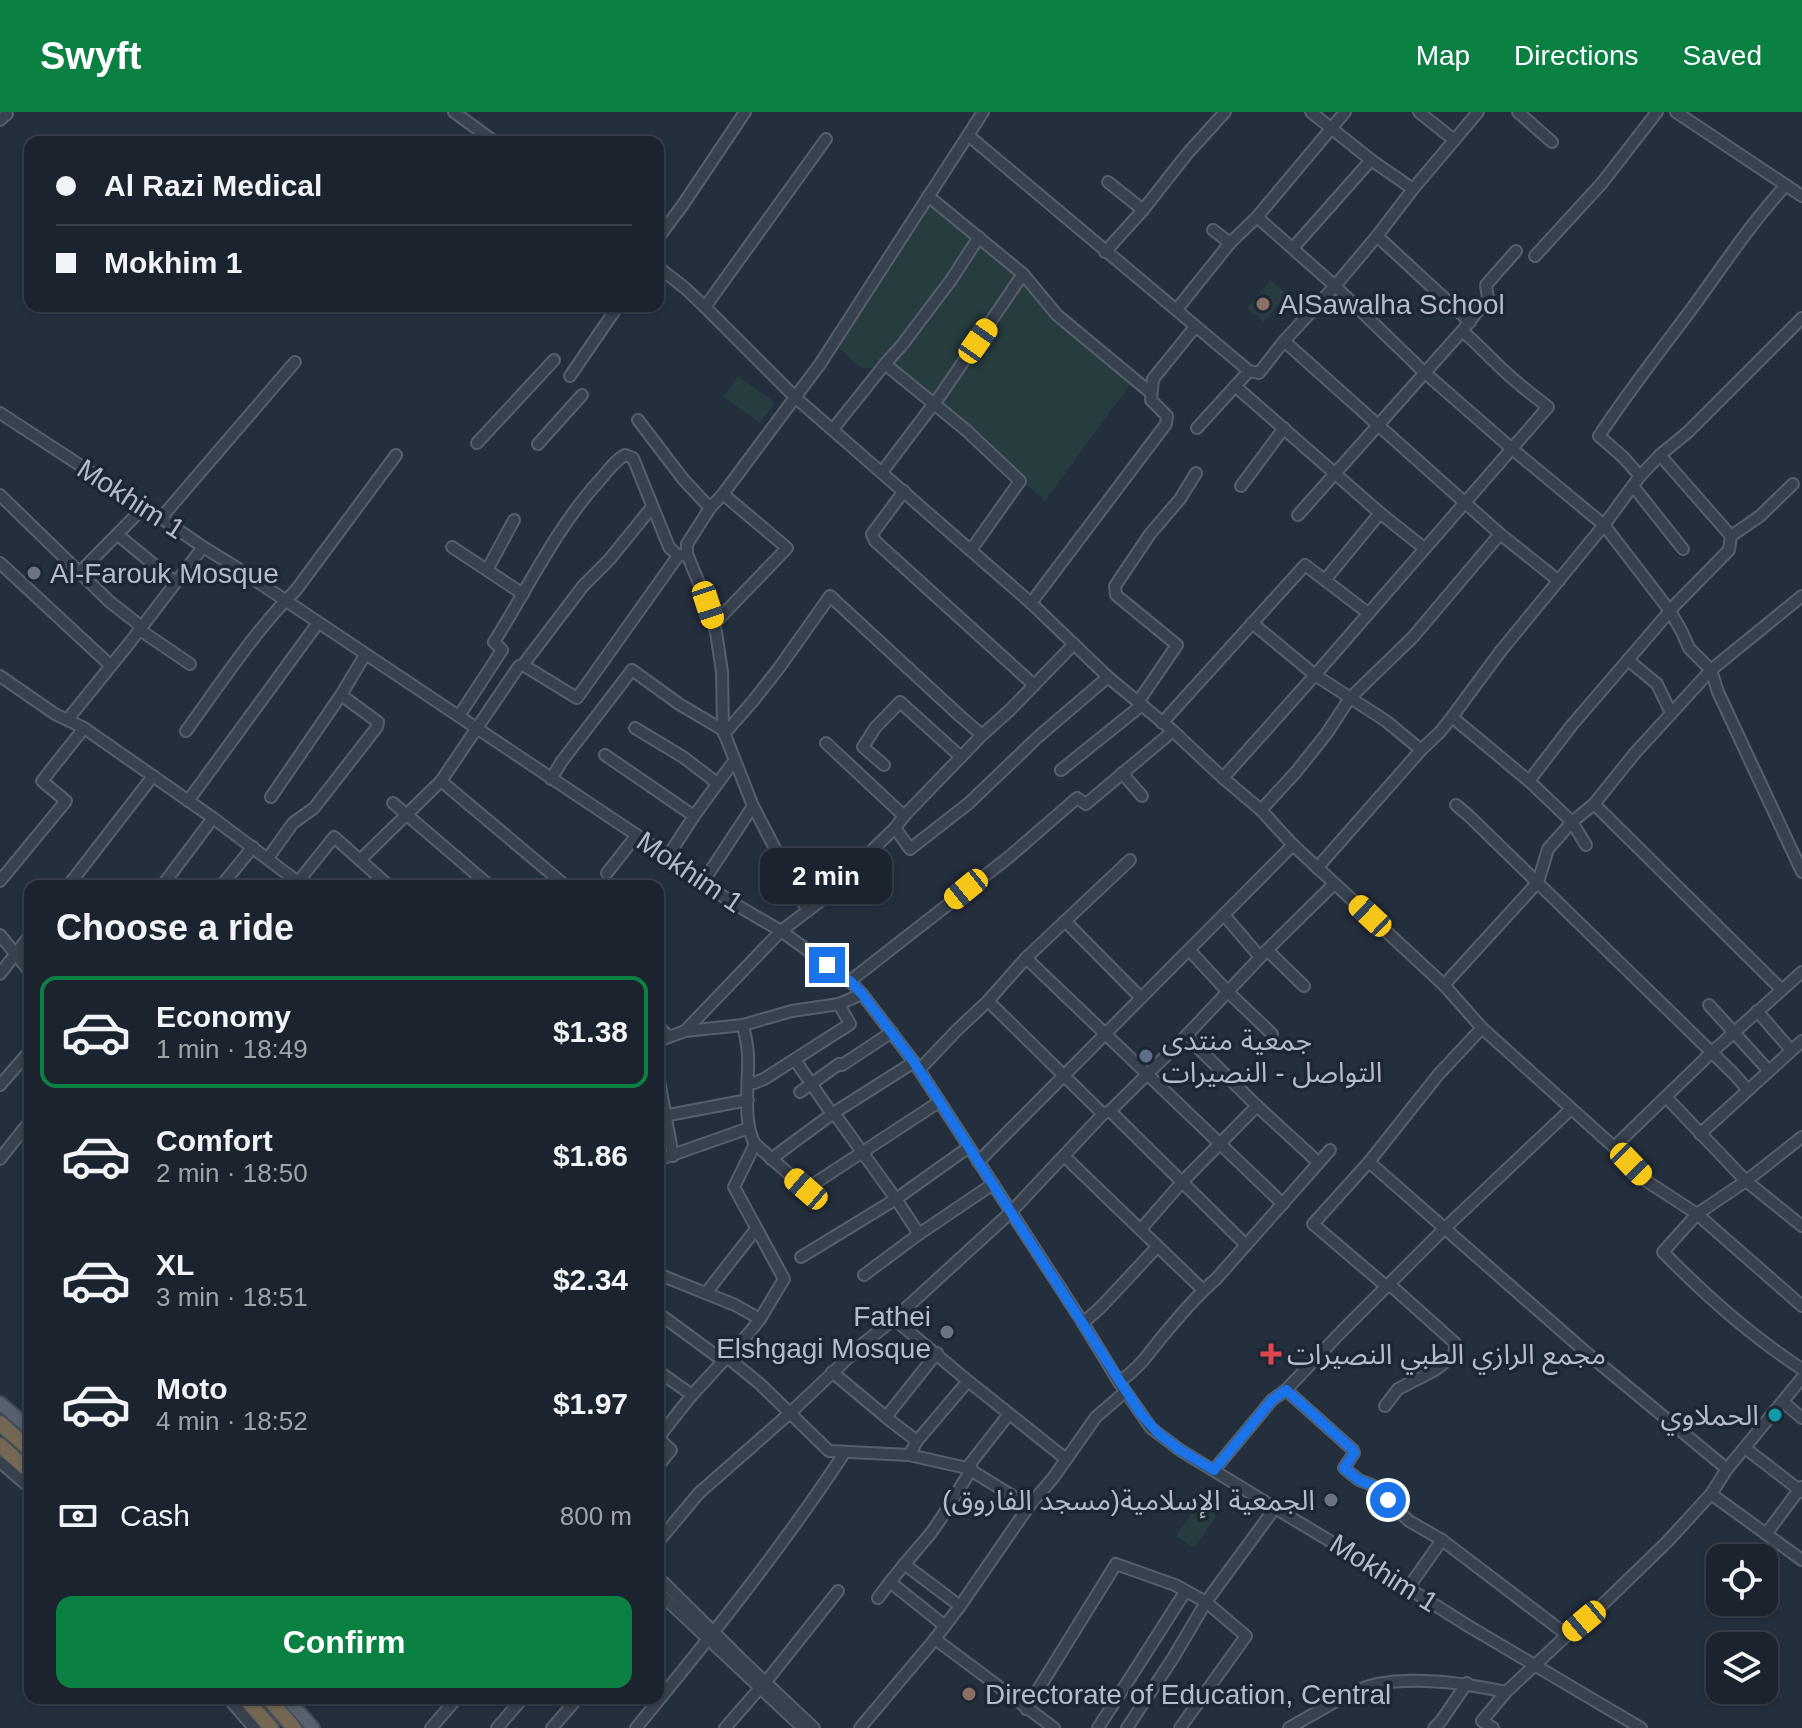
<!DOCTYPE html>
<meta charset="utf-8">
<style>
body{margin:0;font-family:Arial,"Noto Sans Arabic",sans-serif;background:#242b36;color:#f1f3f6;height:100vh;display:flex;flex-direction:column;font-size:30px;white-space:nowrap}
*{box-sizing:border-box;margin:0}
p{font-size:26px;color:#a0a4aa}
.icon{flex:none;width:44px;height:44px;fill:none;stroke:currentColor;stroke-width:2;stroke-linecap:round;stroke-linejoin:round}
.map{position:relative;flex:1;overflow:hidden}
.side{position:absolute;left:24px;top:768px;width:640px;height:824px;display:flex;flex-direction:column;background:#1b232e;border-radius:16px;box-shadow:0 2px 6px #0004,0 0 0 2px #39404a}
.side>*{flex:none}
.hud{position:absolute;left:24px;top:24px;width:640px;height:176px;border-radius:16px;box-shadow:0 2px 6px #0004,0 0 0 2px #39404a;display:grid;align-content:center;height:176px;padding:0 32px;background:#1b232e}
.controls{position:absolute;left:1706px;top:1432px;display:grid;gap:16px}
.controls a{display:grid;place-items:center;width:72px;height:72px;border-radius:16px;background:#1b232e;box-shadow:0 2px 6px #0004,0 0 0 2px #39404a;font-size:40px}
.end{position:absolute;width:36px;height:36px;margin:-18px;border:10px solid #1a73e8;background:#fff;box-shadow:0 0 0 4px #fff}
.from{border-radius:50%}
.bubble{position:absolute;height:56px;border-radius:16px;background:#1b232e;box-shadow:0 2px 6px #0004,0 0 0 2px #39404a;font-size:26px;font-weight:600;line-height:56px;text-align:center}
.car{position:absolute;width:24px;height:48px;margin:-24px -12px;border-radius:10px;box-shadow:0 0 6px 2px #0007;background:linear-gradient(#f5c518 24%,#345 0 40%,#f5c518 0 76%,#345 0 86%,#f5c518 0)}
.hud b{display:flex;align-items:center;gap:28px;height:76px;font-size:30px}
.hud b+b{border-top:2px solid #39404a}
.hud i{width:20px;height:20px;background:#f1f3f6}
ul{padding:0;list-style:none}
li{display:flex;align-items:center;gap:24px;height:112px;margin:0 16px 12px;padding:0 16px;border:4px solid transparent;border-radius:16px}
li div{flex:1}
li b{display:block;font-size:30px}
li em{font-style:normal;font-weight:600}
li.current{border-color:#0b8043}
li>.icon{width:72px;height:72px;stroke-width:1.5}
h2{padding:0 32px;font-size:36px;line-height:96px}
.pay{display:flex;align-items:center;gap:20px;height:88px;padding:0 32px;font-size:30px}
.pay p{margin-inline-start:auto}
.button{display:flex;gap:16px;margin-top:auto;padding:16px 32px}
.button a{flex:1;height:92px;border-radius:16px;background:#0b8043;color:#fff;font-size:32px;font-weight:600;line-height:92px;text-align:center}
header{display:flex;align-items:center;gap:48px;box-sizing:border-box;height:112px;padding:0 40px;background:#0b8043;color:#fff}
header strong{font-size:38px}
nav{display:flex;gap:44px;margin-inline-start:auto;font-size:28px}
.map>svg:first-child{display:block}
.green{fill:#263c3f}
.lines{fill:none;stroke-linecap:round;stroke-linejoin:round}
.minor-casing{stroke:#565f6c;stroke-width:14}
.major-casing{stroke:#414a57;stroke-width:16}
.highway-casing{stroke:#434c59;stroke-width:18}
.minor{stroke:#38414e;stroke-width:10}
.major{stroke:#56606e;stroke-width:12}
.highway{stroke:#746855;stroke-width:14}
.route{stroke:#1a73e8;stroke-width:10}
.education-dot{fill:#8d6e63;stroke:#1d2633;stroke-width:3}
.worship-dot{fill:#6b7280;stroke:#1d2633;stroke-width:3}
.service-dot{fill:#5c6f8a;stroke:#1d2633;stroke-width:3}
.health-dot{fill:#e0444e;stroke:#1d2633;stroke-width:3}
.culture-dot{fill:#0f9aa8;stroke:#1d2633;stroke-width:3}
.labels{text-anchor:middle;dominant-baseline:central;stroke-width:7;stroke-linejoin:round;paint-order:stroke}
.poi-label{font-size:28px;fill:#b4bcc9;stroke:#1d2633;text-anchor:start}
.street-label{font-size:28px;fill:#b4bcc9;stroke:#1d2633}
</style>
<header>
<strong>Swyft</strong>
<nav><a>Map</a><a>Directions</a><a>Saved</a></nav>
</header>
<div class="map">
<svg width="1802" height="1616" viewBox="0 0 1802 1616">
<rect width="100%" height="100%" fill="#242f3e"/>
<g class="green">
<polygon points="928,84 979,125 1057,203 1134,267 1045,389 925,280 885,252 875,256 861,256 839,236"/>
<polygon points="1270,168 1287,182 1264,210 1247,196"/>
<polygon points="738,264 775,290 760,311 723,285"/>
<polygon points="1199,1392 1216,1404 1194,1436 1176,1424"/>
</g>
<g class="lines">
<defs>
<g id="minor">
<polyline points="454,0 495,30"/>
<polyline points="1311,0 1371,48 1413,77"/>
<polyline points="1419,0 1454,28"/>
<polyline points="1518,0 1552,30"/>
<polyline points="1676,0 1802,84"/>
<polyline points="0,8 7,2"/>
<polyline points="969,24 1249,259"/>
<polyline points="1108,70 1143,98"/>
<polyline points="928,84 1023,162"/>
<polyline points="1257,105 1335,174 1424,260 1511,336 1604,413 1670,499 1682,520 1689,536 1711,558 1718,580 1802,760"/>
<polyline points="1213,118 1230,131"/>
<polyline points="1377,124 1470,210"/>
<polyline points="658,126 682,94 745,0"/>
<polyline points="1293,136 1371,48"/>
<polyline points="1105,140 1143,98 1187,42 1225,0"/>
<polyline points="1535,144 1602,71 1657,0"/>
<polyline points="658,155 685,176 705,195 796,286 1031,491 1108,565 1173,619 1223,666 1261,698 1293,733 1444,873 1482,916 1614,1035 1648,1070 1697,1102 1802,1194"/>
<polyline points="705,195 826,27"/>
<polyline points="1177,197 1230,131 1257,105 1345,0"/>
<polyline points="1284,229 1500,422 1559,469"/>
<polyline points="885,252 966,318 1020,369 971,438"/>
<polyline points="570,264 618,194"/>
<polyline points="1235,274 1380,401 1424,436"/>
<polyline points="0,301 161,406 203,435 234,454 668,744 684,758 733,791 781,819 850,869 862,882 914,950 1083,1211 1119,1270 1151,1316 1180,1338 1275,1396 1408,1476 1470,1515 1641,1616"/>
<polyline points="638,308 683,367 710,396"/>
<polyline points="1197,316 1249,259 1259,261 1284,229 1335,174 1377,124 1413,77 1478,0"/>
<polyline points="833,317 885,252 902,233 951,168 979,125"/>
<polyline points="477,331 554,248"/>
<polyline points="538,332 582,283"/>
<polyline points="1660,343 1731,424"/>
<polyline points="882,360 942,281 1023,162 1057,203 1151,281"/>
<path d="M 1640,364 L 1623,345 L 1599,324 C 1628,280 1661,238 1693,195 C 1723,154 1751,111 1786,73"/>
<polyline points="1241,374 1284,316"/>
<polyline points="1633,374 1683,437"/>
<polyline points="904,379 872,422 875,429 1034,573"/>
<polyline points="0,383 110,490 142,515"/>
<polyline points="1298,403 1462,219"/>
<polyline points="161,406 295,250"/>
<polyline points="118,423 175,470"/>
<polyline points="452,435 523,482"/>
<polyline points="0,451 110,553"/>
<polyline points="487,458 514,408"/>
<polyline points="80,460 144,395"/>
<polyline points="1325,468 1380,401"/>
<polyline points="1031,491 1166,312 1167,304 1151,288 1153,267 1195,215"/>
<polyline points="1252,511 1315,563 1386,609 1421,638"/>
<polyline points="714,512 787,436 723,382"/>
<polyline points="140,518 190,552"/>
<polyline points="1628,548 1657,572 1671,601"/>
<polyline points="523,553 577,586 678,444"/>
<polyline points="0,564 55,602 84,616 213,706 298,770 334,725 360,748 441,669 519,554 523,553 583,474 609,448 652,395"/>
<polyline points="1138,590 1177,533 1116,483 1115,474 1150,422 1180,387 1196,361"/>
<path d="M 459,604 L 502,538 L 494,530 C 528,476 556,416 599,369 C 608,359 614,349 625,343 L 633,346 L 669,435 L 678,444 L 687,442"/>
<polyline points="1452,605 1529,669 1572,710 1586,733"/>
<polyline points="68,607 131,529 203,435"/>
<polyline points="1162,611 1305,453 1368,501"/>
<polyline points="635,616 683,645 717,671"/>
<path d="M 186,619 C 219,574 256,517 296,478 L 396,343"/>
<polyline points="724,622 753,589 779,556 830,484 960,604 982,623"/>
<polyline points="826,631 904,704"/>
<polyline points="605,643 694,704"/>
<polyline points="884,653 863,635 875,616 900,590 961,645"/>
<polyline points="1061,658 1142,593"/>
<polyline points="1122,661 1142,684"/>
<path d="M 1223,666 L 1315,563 L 1548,295 C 1531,282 1514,269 1499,254 C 1486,242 1476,230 1462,219 L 1488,186 L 1486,173 L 1516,139"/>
<polyline points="551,667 562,649 632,558 679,592 723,618"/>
<polyline points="441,669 566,774"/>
<polyline points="1529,669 1572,613 1676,492 1729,438 1731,424 1760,404 1793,372"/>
<polyline points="271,685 341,583 365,543"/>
<polyline points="188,689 318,511"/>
<polyline points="393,691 490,774"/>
<polyline points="1594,692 1781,877"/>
<polyline points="1456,693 1468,703 1734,962 1748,978"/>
<polyline points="1261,698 1296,660 1327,621 1350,586 1413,525 1500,422"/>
<polyline points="895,716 910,737 969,691 1039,624 1108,565"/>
<polyline points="668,744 694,704 734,649"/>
<polyline points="268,746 293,711 314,696 377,615 378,610 341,583"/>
<polyline points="360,748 389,774"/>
<polyline points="1317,756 1421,638 1440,620 1452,605 1500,540 1604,413 1640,364 1660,343 1688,320 1802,206"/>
<polyline points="607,761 636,724"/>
<polyline points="0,769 66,689 42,669 84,616"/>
<polyline points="703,770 753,694"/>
<polyline points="68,774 153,664"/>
<polyline points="162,774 213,706"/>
<polyline points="221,774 253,735"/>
<polyline points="807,798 753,694 723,618 722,560 716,520 708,493 687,442 687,432 710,396 723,382 820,252 983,0"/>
<polyline points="1224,803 1260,845"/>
<polyline points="1065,809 1140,885"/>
<polyline points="0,823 30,860"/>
<polyline points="1267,838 1304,874"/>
<polyline points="1190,839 1227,879 1272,922"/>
<polyline points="1026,846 1283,1092"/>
<polyline points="0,862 30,823"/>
<polyline points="850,869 1009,745 1077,686 1086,692 1173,619"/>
<polyline points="1444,873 1538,770 1548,737 1572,710 1594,692 1635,641 1690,581 1711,558 1802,484"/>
<polyline points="988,889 1103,1002"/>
<polyline points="1709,893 1768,958"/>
<polyline points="1757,899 1791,938"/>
<path d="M 743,913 C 745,923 748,934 748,944 C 749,969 742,1010 755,1032 L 806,1077 L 939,990"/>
<polyline points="658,914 668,924"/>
<polyline points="685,919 781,819 851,766 863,747 895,716 904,704 982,623 1010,598 1074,532"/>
<polyline points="1186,924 1257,994 1318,1050"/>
<polyline points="658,929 685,919 743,913 792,899 839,892 862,882"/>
<polyline points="795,948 832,1002"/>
<polyline points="919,958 957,918 988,889 1026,846 1130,748"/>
<polyline points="658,963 673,1044"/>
<polyline points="749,969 754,971 764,967 850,912 839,892"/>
<polyline points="0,973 30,939"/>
<polyline points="800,980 839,952 842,953 892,920"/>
<polyline points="1666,985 1746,1069 1802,1114"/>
<polyline points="1110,999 1246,1133"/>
<polyline points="834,1001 896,1087 919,1122"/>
<polyline points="658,1005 748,988"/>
<polyline points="1700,1022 1802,929"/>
<path d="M 1802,1025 L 1746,1069 L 1697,1102 L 1663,1140 C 1705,1183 1751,1224 1802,1257"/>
<polyline points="1614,1035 1712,940 1802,860"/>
<polyline points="1064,1044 1203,1178"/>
<polyline points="0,1047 30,1009"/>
<polyline points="771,1047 832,1002 914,950"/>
<polyline points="658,1048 749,1016"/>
<path d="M 978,1050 C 1083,944 1189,839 1293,733"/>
<polyline points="1369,1050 1588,1242 1727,1357"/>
<polyline points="1141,1117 1182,1070 1257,994"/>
<polyline points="801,1145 896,1087 969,1035"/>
<polyline points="658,1162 735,1193 760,1207"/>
<polyline points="864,1163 919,1122 993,1072"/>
<polyline points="1387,1175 1313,1112 1369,1050 1438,963 1482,916"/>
<polyline points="706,1181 756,1117"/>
<polyline points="658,1201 722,1248"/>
<polyline points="894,1207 968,1269 1066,1347"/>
<polyline points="1083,1211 1101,1195 1157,1135"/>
<polyline points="727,1245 760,1272 829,1339 909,1343 967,1356 1029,1394"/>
<polyline points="658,1259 692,1283"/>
<polyline points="832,1260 892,1310 917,1329"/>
<path d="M 1119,1270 C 1142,1254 1149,1240 1167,1219 C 1182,1201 1198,1182 1216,1167 L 1330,1038"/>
<polyline points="1286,1278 1353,1338 1354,1341 1344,1356 1359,1368 1372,1373 1409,1409 1442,1428 1567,1523"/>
<polyline points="1783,1290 1802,1306"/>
<polyline points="1385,1294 1398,1277 1435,1258 1452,1245 1455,1238 1455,1231 1389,1172"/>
<polyline points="886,1305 937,1241"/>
<polyline points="658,1326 692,1283 749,1221 760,1207 784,1167 734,1075 755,1032"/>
<polyline points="658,1326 671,1338 658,1354"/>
<polyline points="1745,1336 1802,1380"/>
<polyline points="909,1343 917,1329 968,1269"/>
<polyline points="0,1350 30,1376"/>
<polyline points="1214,1358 1272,1288 1286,1278 1342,1219 1445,1116 1571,997"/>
<polyline points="1711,1382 1802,1448"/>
<polyline points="1766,1422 1801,1375"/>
<polyline points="658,1430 699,1381 790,1301 864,1231 894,1207 1011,1100 1103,1002 1110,999 1186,924 1267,838 1334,772"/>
<polyline points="904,1452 960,1494"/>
<polyline points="658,1465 746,1552 814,1616"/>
<polyline points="890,1470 945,1514"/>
<polyline points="1408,1476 1442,1428"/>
<polyline points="658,1480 803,1616"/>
<path d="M 878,1486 C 893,1465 909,1447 926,1427 C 944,1406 956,1380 972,1357 L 970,1352 L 1009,1302"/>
<polyline points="935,1527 1054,1616"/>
<polyline points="765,1571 838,1479"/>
<polyline points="228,1586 254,1616"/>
<polyline points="1026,1597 1116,1452 1175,1473 1206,1490 1246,1524 1180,1616"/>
<polyline points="431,1616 457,1586"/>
<polyline points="497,1616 523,1586"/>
<polyline points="552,1616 578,1586"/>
<path d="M 636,1616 C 709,1527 782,1436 845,1340"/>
<polyline points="725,1616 760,1576"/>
<polyline points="860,1616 935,1527 960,1494 1029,1394 1053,1366 1096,1305 1125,1280"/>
<polyline points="1098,1616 1185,1480"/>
<polyline points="1127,1616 1173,1546 1206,1490 1275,1396"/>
<path d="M 1289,1616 C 1311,1604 1354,1576 1377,1572 C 1418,1564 1465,1571 1506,1580 L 1565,1525 L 1600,1495 L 1667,1430 L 1711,1382 L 1727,1357 L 1802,1266"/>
<polyline points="1434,1616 1441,1609 1467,1571"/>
<polyline points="1493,1616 1482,1609 1506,1580"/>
</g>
<g id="major">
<polyline points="0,1291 30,1317"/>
<polyline points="287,1586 313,1616"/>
</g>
<g id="highway">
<polyline points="0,1311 30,1338"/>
<polyline points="0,1333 30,1360"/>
<polyline points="245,1586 271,1616"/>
<polyline points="268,1586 294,1616"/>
</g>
</defs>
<use href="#minor" class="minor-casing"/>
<use href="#major" class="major-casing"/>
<use href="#highway" class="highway-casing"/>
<use href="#minor" class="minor"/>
<use href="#major" class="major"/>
<use href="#highway" class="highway"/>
</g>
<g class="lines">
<polyline class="route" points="827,853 850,869 862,882 914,950 1141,1302 1158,1321 1180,1338 1214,1358 1272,1288 1286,1278 1353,1338 1354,1341 1344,1356 1359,1368 1372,1373 1388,1388"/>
</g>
<g class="education-dot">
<circle cx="1263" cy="192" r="8"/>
<circle cx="969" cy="1582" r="8"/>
</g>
<g class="worship-dot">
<circle cx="34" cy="461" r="8"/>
<circle cx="947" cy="1220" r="8"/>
<circle cx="1331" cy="1388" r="8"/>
</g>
<circle class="service-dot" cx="1146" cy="944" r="8"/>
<path class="health-dot" d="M1267 1230h8v8h8v8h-8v8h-8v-8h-8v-8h8z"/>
<circle class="culture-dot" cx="1775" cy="1303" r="8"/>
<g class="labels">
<g class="poi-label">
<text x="1279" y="192">AlSawalha School</text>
<text x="50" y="461">Al-Farouk Mosque</text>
<text x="1162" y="928">جمعية منتدى<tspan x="1162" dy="32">التواصل - النصيرات</tspan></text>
<text x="931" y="1204" text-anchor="end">Fathei<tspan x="931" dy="32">Elshgagi Mosque</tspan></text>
<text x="1287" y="1242">مجمع الرازي الطبي النصيرات</text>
<text x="1759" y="1303" text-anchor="end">الحملاوي</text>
<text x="1315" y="1388" text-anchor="end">الجمعية الإسلامية(مسجد الفاروق)</text>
<text x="985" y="1582">Directorate of Education, Central</text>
</g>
<g class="street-label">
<text transform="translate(131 387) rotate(33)">Mokhim 1</text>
<text transform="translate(690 760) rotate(34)">Mokhim 1</text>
<text transform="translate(1384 1461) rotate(32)">Mokhim 1</text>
</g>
</g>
</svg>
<div class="controls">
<a><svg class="icon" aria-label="locate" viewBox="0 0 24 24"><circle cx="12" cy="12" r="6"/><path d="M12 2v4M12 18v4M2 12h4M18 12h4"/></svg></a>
<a><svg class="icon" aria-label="layers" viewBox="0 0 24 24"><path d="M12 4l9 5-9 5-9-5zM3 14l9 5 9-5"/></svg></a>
</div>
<i class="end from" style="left:1388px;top:1388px"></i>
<i class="end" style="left:827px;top:853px"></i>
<div class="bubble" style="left:760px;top:736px;width:132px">2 min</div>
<i class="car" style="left:978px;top:229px;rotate:35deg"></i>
<i class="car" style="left:708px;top:493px;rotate:162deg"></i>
<i class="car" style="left:966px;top:777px;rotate:231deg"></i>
<i class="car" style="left:1370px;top:804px;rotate:313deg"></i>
<i class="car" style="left:1631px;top:1052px;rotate:136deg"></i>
<i class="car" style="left:806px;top:1077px;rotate:311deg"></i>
<i class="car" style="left:1584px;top:1509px;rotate:230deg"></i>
<div class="hud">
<b><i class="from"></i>Al Razi Medical</b>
<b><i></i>Mokhim 1</b>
</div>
<section class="side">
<h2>Choose a ride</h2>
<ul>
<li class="current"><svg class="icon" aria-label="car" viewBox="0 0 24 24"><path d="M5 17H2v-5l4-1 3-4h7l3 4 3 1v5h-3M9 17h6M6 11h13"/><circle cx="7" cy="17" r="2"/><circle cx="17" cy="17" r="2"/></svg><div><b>Economy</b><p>1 min · 18:49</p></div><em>$1.38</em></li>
<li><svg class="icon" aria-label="car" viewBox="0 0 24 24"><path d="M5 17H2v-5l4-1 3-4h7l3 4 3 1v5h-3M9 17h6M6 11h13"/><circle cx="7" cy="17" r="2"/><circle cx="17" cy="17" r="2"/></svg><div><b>Comfort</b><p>2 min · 18:50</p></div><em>$1.86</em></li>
<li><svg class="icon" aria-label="car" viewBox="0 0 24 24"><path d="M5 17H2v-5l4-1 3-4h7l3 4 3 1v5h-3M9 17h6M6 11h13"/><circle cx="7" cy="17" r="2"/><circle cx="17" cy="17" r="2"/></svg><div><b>XL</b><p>3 min · 18:51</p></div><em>$2.34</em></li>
<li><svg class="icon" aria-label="car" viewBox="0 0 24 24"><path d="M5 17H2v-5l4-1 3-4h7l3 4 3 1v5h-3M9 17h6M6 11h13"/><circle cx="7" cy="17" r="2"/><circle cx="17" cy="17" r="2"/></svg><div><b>Moto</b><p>4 min · 18:52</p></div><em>$1.97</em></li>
</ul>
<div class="pay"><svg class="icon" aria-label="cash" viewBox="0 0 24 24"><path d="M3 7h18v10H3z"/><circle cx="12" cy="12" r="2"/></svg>Cash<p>800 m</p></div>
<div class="button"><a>Confirm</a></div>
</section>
</div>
